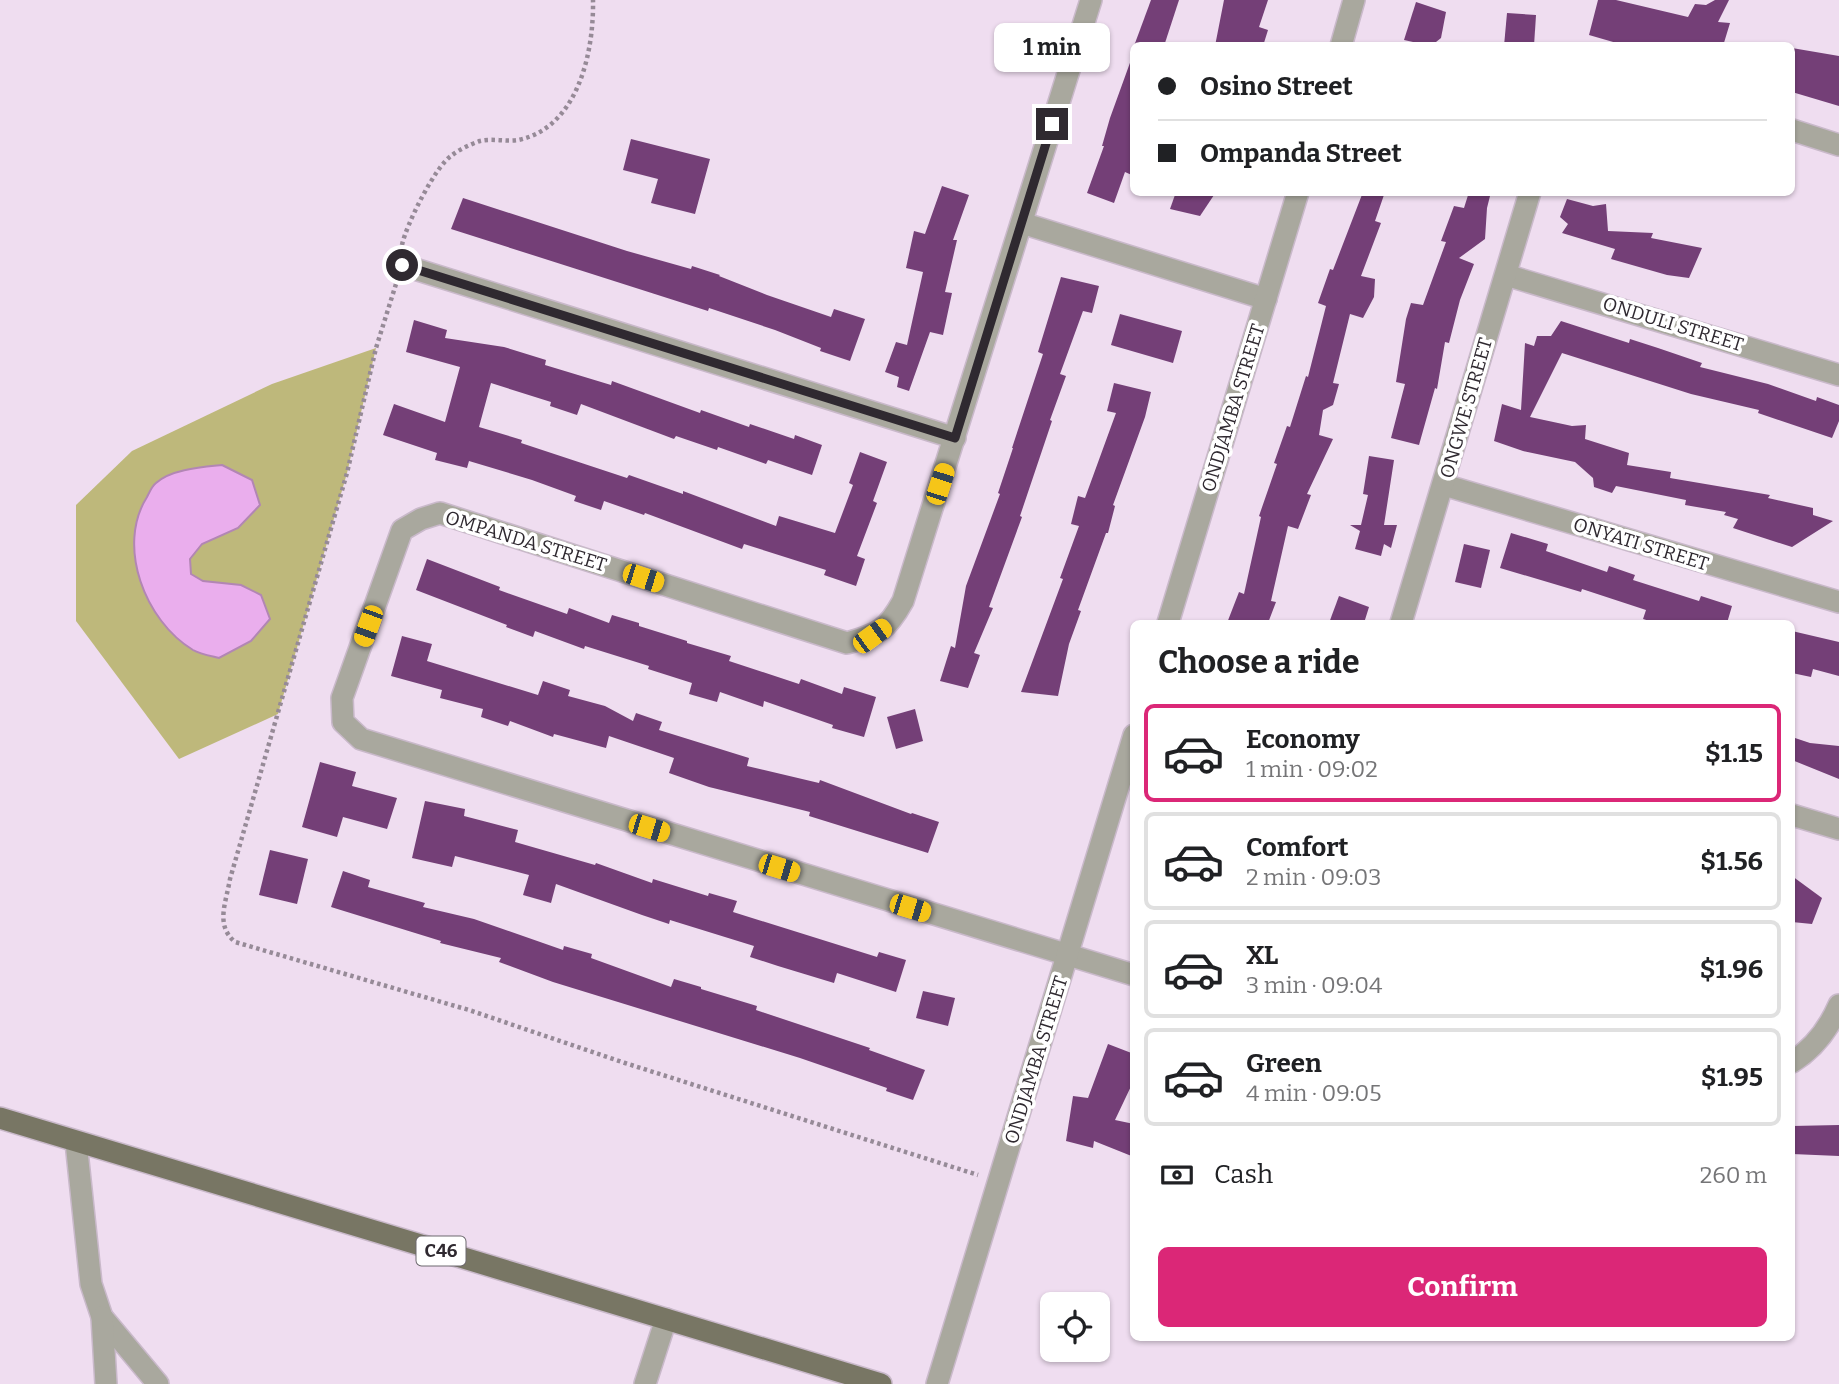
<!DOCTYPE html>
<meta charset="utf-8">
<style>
body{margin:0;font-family:Bitter,serif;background:#f2f2f2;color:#202124;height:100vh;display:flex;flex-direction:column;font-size:26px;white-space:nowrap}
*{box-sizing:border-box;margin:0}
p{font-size:23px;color:#757577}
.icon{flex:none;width:38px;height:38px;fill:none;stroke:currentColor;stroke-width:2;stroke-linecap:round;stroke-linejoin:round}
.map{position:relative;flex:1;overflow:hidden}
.panel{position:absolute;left:1130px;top:620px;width:665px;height:721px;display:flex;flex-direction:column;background:#fff;border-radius:10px;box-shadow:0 2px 5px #0004}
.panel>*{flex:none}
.hud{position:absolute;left:1130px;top:42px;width:665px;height:154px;border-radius:10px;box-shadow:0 2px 5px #0004;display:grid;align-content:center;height:154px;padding:0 28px;background:#fff}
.buttons{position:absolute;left:1040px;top:1292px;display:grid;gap:14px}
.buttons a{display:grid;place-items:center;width:70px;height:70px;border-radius:10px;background:#fff;box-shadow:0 2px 5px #0004;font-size:35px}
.end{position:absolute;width:32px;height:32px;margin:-16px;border:9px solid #2f2930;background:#fff;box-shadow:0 0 0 4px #fff}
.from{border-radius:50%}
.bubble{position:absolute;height:49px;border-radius:10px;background:#fff;box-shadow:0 2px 5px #0004;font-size:23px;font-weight:700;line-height:49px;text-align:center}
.car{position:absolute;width:21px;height:42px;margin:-21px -10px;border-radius:9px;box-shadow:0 0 5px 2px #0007;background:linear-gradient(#f5c518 24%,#345 0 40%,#f5c518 0 76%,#345 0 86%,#f5c518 0)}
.hud b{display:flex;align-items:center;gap:24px;height:66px;font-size:26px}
.hud b+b{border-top:2px solid #e0e0e0}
.hud i{width:18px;height:18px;background:#202124}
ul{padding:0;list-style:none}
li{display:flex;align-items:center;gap:21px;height:98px;margin:0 14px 10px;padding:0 14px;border:4px solid #e0e0e0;border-radius:10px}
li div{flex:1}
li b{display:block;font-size:26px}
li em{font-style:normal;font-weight:700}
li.on{border-color:#db2777}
li>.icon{width:63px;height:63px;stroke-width:1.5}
h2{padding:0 28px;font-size:32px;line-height:84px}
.pay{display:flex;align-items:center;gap:18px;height:77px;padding:0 28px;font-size:26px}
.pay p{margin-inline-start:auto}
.button{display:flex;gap:14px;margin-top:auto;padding:14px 28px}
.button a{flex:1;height:80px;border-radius:10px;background:#db2777;color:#fff;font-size:28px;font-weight:700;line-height:80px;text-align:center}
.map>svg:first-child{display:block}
.green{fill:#beb87b}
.water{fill:#eaaeed;stroke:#b286b4;stroke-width:2}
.building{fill:#743f77}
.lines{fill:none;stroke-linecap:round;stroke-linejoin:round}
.street-casing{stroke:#c9b9ca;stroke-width:24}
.primary-casing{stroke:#c9b9ca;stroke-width:24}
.path{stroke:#968a97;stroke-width:4.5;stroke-dasharray:3.5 3.5;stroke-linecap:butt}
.street{stroke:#a9a89e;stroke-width:21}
.primary{stroke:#787664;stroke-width:21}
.route{stroke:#2f2930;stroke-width:9}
.labels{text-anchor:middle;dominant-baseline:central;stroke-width:7;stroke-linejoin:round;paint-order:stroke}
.shield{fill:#fff;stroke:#6d696e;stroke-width:2}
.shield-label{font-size:18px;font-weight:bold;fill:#2f2930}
.street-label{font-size:19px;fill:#2f2930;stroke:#fff}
</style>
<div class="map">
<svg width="1839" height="1384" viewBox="0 0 1839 1384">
<rect width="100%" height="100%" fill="#efddf0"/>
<polygon class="green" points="376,348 347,473 278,714 179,759 76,621 76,505 132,451 272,384"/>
<path class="water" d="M 222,465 L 252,480 L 260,505 L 238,528 L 202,544 L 190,559 L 191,574 L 203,581 L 241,585 L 261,595 L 270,619 L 251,641 L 219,658 C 211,656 200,654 193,650 C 145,621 116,546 147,497 C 149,493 152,486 156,483 C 171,469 203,467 222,465 Z"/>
<g class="building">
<polygon points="1151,0 1179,0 1164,46 1134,46"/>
<polygon points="1224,0 1268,0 1259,27 1268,30 1263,46 1215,46"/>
<polygon points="1598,0 1616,0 1688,17 1695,4 1706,5 1715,0 1729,0 1718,22 1730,23 1723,46 1627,46 1589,35"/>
<polygon points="1416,2 1446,12 1441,38 1431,46 1404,40"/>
<polygon points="1507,13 1536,15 1534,46 1504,46"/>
<polygon points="1792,48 1839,56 1839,106 1792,92"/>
<polygon points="1131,60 1134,60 1134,176 1125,172 1114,203 1087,193 1104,146 1102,146 1110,118"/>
<polygon points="631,139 710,159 695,214 651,203 658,179 623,170"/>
<polygon points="942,186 969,195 953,240 957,240 945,292 952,293 943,335 930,332 909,391 897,387 899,377 885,372 896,342 907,345 923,272 906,268 914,231 925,234"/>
<polygon points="1176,192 1216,192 1200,216 1170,209"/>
<polygon points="1363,192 1385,192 1375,221 1381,223 1361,276 1375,279 1374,297 1363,318 1350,314 1333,383 1339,384 1333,405 1323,410 1319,435 1333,439 1307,494 1311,495 1298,529 1288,526 1271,601 1276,602 1268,623 1227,623 1239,592 1244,594 1261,517 1259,516 1277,464 1274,463 1287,426 1290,427 1306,376 1308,377 1326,306 1318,303 1330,269 1333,270"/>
<polygon points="1469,192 1491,192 1487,208 1485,239 1459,258 1474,264 1460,300 1449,343 1445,342 1437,389 1435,388 1419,445 1391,438 1405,384 1396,382 1406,319 1411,303 1423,305 1446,242 1441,241 1454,206 1464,208"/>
<polygon points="463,198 627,251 691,269 692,266 720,275 719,276 767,295 831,317 834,309 865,319 850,361 820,351 821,348 775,330 709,308 708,311 451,229"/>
<polygon points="1567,199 1593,206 1606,204 1608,231 1653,233 1651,238 1702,248 1689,278 1667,275 1611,259 1615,249 1562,233 1568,224 1560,217"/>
<polygon points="1061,277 1099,286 1092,313 1083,311 1060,374 1066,376 1050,420 1052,421 1020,516 1022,517 989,607 993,608 974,653 980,655 968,688 940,681 951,646 955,648 966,586 1000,494 998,493 1013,448 1012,448 1043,354 1038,352"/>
<polygon points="1120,314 1182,331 1173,363 1111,345"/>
<polygon points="414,320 447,330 445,338 504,347 546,360 545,365 611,385 612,381 700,413 701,410 749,427 750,424 794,439 795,435 822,445 812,475 768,460 766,464 718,447 717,450 676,436 674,439 581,404 577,415 550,406 551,402 491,383 479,427 522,440 521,443 627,478 629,475 683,494 683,491 776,526 779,516 835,533 853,485 849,483 860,452 887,462 873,501 877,503 857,556 865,559 856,586 824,575 826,570 744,544 742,549 645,513 644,515 604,501 601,510 574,501 576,496 532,480 469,461 467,468 435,460 437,453 383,435 394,404 445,422 460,367 406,352"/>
<polygon points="1561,321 1629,343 1630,339 1658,348 1702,363 1700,367 1768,384 1816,401 1817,397 1839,405 1839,421 1832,438 1758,413 1759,410 1691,394 1562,353 1530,417 1572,426 1586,425 1585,439 1629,453 1627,465 1671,472 1670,478 1770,495 1768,498 1813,508 1813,515 1833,521 1792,547 1733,528 1738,519 1724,515 1726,512 1685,505 1686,500 1616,486 1612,493 1594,487 1593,478 1575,462 1523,451 1494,441 1502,404 1521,410 1525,343 1534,346 1537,336 1551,336"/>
<polygon points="1114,383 1151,392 1145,417 1113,505 1115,506 1108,533 1106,533 1078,610 1081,611 1069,644 1058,696 1021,692 1063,579 1060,578 1079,526 1071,524 1078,496 1085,498 1116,413 1107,411"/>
<polygon points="1369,456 1394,460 1384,525 1397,525 1391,548 1384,544 1381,556 1355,549 1360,531 1350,525 1361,525 1368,495 1363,494"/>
<polygon points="1511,533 1548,544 1546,551 1607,572 1609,566 1635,575 1633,580 1699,601 1701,596 1732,606 1727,623 1656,623 1643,619 1646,610 1582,589 1581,592 1500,568"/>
<polygon points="1464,544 1490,550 1481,588 1455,582"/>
<polygon points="427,559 500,587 499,590 567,614 569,608 609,623 612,615 639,623 639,626 687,641 687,643 731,656 729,661 799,684 801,679 842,694 844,687 876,697 864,737 832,728 833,725 764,701 763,707 720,692 717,702 689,694 692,683 648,669 649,666 585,646 584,649 535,631 533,637 506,627 507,625 416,590"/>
<polygon points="1339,596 1369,607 1364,623 1329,623"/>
<polygon points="1792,631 1839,642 1839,676 1813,669 1811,677 1792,673"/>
<polygon points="402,636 432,644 427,661 538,695 543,681 570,690 568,696 605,706 633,721 636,713 662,722 659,730 749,758 747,766 819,783 820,780 911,814 912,813 939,822 928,853 809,816 810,812 709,787 669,773 674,758 609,736 606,748 554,734 553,737 510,721 508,726 481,717 483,709 440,698 442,690 391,676"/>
<polygon points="915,709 923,741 896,749 887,717"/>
<polygon points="1792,737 1810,743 1839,746 1839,779 1792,760"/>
<polygon points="320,762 356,772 352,786 397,798 387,829 343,817 337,837 302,827"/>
<polygon points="425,801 465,809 464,816 518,830 515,842 595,865 596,863 652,883 653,879 708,896 709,893 737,901 733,912 877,957 879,952 906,960 896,992 837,973 834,983 778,966 750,957 754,946 670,920 669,924 642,915 556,884 551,903 523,895 529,875 455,856 452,867 412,858"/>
<polygon points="270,850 308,859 297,904 259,895"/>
<polygon points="343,871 370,880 368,887 425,903 423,907 474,919 563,950 564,946 592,954 591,958 671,987 674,979 701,987 701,989 757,1006 756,1010 870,1048 869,1050 925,1070 913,1100 886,1091 887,1088 800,1058 553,982 499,962 501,958 440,943 441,941 331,907"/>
<polygon points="1792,876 1822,898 1812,924 1792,922"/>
<polygon points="923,991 955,998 948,1026 916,1018"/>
<polygon points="1108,1044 1134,1054 1134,1080 1115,1120 1134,1124 1134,1157 1094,1141 1093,1148 1066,1141 1073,1096 1088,1098"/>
<polygon points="1839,1125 1839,1156 1792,1154 1792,1126"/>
</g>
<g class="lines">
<defs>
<g id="street">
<path d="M 1091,0 L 903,601 C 887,630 879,634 847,643 L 440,513 L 421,519 L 402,530 L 342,698 L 343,722 L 361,739 L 1134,975"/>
<polyline points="1341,46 1354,0"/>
<polyline points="1792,130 1839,145"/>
<polyline points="1022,223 1266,299"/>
<polyline points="402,265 955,438"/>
<polyline points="1506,275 1839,375"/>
<polyline points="1444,485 1839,602"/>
<polyline points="1168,623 1298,192"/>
<polyline points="1401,623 1530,192"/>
<polyline points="1792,815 1839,829"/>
<path d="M 1792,1062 C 1813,1049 1829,1028 1839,1005"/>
<polyline points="76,1142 91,1284 102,1317 158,1384"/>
<polyline points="102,1317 106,1384"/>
<polyline points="645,1384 666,1319"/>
<polyline points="937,1384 1134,735"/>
</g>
<polyline id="primary" points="0,1118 881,1384"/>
</defs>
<use href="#street" class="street-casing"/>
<use href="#primary" class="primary-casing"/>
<g class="path">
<path d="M 402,245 C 406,225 435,167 451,156 C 458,150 471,144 480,141 C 492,138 506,142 518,140 C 578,128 594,52 593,0"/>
<path d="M 396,284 L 376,348 L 347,473 L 230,879 C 226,903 215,925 235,942 L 469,1010 L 625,1063 L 978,1175"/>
</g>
<use href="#street" class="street"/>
<use href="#primary" class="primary"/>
</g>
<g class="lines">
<polyline class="route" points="402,265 955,438 1052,124"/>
</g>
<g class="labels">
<rect class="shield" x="416.5" y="1236.5" width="49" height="29" rx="5"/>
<g class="shield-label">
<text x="441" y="1251">C46</text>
</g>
<g class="street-label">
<text transform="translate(1673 324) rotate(17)">ONDULI STREET</text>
<text transform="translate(1233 408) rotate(-73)">ONDJAMBA STREET</text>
<text transform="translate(1466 408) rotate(-74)">ONGWE STREET</text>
<text transform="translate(526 541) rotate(17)">OMPANDA STREET</text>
<text transform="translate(1641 544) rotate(17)">ONYATI STREET</text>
<text transform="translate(1036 1060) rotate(-73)">ONDJAMBA STREET</text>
</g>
</g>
</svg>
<div class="buttons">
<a><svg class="icon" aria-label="locate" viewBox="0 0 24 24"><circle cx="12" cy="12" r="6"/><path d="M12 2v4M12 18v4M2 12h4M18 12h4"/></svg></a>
</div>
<i class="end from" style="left:402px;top:265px"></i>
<i class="end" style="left:1052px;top:124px"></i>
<div class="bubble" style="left:994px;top:23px;width:116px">1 min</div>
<i class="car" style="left:940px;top:484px;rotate:18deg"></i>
<i class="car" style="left:643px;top:578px;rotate:108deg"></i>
<i class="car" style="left:368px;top:626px;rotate:200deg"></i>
<i class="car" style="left:872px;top:636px;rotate:54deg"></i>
<i class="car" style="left:649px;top:828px;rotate:107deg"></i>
<i class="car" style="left:779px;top:868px;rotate:107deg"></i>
<i class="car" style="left:910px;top:908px;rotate:107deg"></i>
<div class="hud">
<b><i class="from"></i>Osino Street</b>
<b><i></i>Ompanda Street</b>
</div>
<section class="panel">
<h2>Choose a ride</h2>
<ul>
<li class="on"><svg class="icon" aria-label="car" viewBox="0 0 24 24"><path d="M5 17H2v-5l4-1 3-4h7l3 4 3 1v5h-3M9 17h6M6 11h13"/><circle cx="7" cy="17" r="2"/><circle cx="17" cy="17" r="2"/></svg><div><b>Economy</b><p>1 min · 09:02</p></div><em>$1.15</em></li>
<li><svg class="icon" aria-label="car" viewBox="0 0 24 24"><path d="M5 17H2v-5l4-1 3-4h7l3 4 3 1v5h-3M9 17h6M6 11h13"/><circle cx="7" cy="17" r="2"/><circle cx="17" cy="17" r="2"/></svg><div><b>Comfort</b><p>2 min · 09:03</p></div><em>$1.56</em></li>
<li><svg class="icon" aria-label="car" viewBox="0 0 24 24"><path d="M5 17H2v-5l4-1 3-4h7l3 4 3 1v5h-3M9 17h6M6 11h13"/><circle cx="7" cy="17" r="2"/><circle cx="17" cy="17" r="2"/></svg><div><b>XL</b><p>3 min · 09:04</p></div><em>$1.96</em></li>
<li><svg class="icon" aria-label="car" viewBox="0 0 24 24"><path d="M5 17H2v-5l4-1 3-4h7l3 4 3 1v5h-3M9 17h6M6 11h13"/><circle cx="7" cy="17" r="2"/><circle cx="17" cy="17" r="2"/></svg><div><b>Green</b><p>4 min · 09:05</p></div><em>$1.95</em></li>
</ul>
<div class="pay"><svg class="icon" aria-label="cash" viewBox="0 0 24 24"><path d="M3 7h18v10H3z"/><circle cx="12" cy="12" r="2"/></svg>Cash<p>260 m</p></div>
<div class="button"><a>Confirm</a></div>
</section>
</div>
